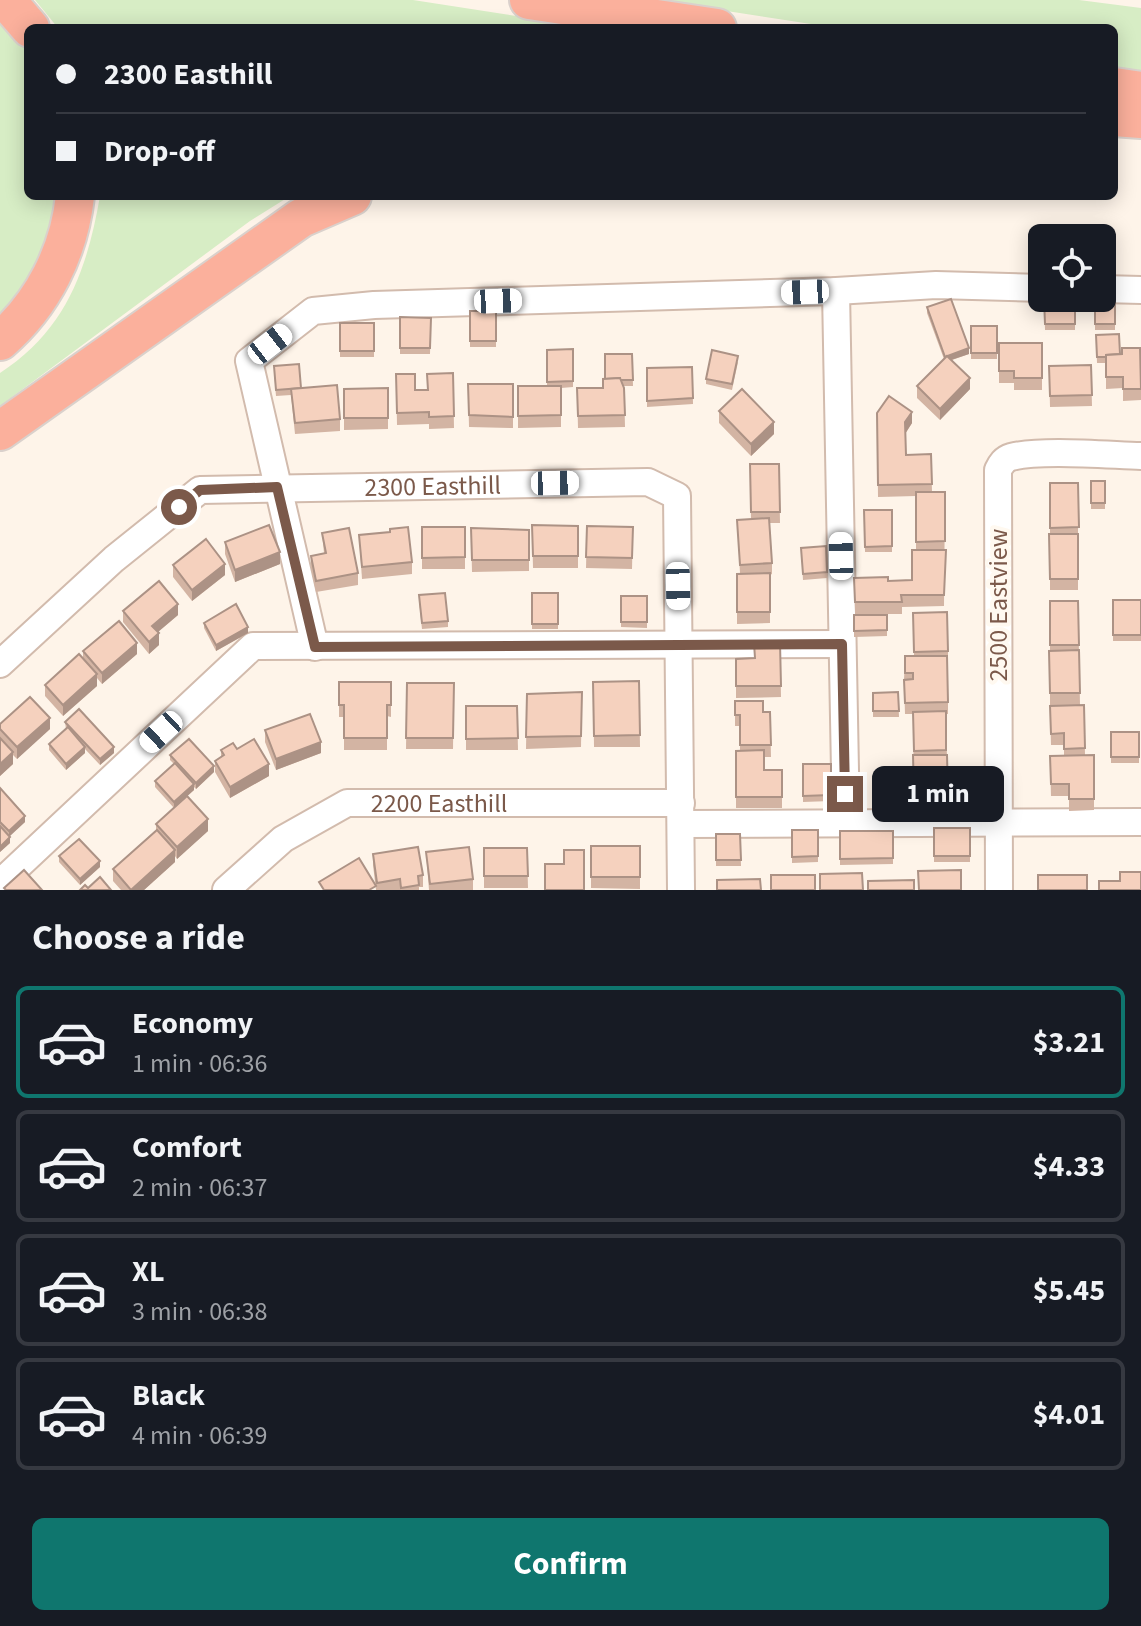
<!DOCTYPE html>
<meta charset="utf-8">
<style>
body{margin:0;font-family:"Source Sans 3",sans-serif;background:#242831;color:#f1f3f6;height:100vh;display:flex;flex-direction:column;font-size:30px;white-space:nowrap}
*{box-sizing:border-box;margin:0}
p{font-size:26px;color:#9ea1a6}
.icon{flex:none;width:44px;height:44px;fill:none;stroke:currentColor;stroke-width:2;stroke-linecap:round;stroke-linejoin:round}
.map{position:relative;height:890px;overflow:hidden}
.details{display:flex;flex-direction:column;background:#171b24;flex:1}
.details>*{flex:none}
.top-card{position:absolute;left:24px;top:24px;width:1094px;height:176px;border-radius:12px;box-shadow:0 4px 20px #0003;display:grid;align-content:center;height:176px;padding:0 32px;background:#171b24}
.buttons{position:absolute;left:1028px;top:224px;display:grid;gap:16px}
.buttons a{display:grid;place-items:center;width:88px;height:88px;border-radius:12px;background:#171b24;box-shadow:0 4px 20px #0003;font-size:40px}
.end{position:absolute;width:36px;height:36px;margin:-18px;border:10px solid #7b594a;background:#fff;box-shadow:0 0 0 4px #fff}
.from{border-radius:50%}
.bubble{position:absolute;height:56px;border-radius:12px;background:#171b24;box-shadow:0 4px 20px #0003;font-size:26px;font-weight:700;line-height:56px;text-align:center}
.car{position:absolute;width:24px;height:48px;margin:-24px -12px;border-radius:10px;box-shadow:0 0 6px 2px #0007;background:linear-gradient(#fff 24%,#345 0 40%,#fff 0 76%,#345 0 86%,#fff 0)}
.top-card b{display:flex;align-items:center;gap:28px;height:76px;font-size:30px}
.top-card b+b{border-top:2px solid #363941}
.top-card i{width:20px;height:20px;background:#f1f3f6}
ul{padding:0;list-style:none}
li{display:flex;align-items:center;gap:24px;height:112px;margin:0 16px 12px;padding:0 16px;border:4px solid #363941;border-radius:12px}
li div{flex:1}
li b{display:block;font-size:30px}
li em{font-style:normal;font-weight:700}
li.selected{border-color:#0f766e}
li>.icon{width:72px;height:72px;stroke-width:1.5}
h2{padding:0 32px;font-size:36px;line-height:96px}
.cta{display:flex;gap:16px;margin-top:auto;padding:16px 32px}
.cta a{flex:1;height:92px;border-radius:12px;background:#0f766e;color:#fff;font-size:32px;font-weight:700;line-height:92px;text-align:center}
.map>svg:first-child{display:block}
.green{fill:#d7edc5}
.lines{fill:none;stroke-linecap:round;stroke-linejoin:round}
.minor-casing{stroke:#d2bbad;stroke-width:30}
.highway-casing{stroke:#dad1cc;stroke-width:42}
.minor{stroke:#fff;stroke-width:26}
.highway{stroke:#fbb09c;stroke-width:38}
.wall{fill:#d3b4a3}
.shaded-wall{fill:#ac9285}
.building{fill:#f5d1be;stroke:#ac9285;stroke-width:2}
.route{stroke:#7b594a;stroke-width:10}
.labels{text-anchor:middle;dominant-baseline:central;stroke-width:8;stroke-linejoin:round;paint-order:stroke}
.street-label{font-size:26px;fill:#7b594a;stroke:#fff9f0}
</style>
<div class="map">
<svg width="1141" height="890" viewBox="0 0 1141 890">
<rect width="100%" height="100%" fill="#fef4e9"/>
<g class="green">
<polygon points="35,0 413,0 593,28 58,28"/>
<polygon points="655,0 1079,0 1141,8 1141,75 1114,71 1114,28 837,28"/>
<polygon points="0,10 28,44 28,196 68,196 66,211 0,331"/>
<path d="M 100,196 L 290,196 L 250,221 L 0,406 L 0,373 C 66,330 87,270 100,196 Z"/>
</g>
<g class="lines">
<defs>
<g id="minor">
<polyline points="1102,289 1141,290"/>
<polyline points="836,291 846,824"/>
<polyline points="315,647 249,361 313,311 374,305 836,291 936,285 1042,288"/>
<path id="s1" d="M 0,664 L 114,559 L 200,490 L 648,482 L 677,496 L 681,890"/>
<polyline points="681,824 1141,822"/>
<polyline points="0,883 253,646 842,644"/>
<path id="s2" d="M 226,890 L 283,839 L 347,803 L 681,803"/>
<path d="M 999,890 L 998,470 C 1001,464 1004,459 1011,457 C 1041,449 1108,455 1141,456"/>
</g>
<g id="highway">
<polyline points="6,0 30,28"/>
<polyline points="529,0 717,28"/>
<polyline points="1114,87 1141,91"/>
<polyline points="1114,117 1141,119"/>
<path d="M 0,341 C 43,304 69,252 75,196"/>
<polyline points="0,431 301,218 352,196"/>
</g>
</defs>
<use href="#minor" class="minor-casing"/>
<use href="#highway" class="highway-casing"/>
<use href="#minor" class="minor"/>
<use href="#highway" class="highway"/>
</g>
<g class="wall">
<polygon points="1044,298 1075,298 1075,330 1045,330"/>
<rect x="1095" y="299" width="20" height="31"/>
<polygon points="927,307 969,354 952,360 970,389 940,420 917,398 917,386 944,359 927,313"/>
<rect x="470" y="311" width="26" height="36"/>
<polygon points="400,317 431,318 430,354 400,354"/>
<rect x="340" y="323" width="34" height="34"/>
<rect x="971" y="326" width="26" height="33"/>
<polygon points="1096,335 1120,354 1141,377 1141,400 1123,401 1123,388 1106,389 1106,363 1097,363"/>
<polygon points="999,343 1042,343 1042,390 1014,390 1014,383 999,383"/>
<polygon points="573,349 573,387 561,388 561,427 518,428 518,386 547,386 547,350"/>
<polygon points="632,354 633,386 624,386 625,427 578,428 577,388 603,388 605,379"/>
<polygon points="738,362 732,390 706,384 706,379"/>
<polygon points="1091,365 1092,406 1050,407 1049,366"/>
<polygon points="692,367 693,404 647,407 647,368"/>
<polygon points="274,372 301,388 340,419 340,431 295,434 291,395 276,396"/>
<polygon points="453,373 454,428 429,429 429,424 397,425 396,374 415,390 427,390"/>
<polygon points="468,384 513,384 513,428 469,427"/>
<polygon points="388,388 388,429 344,430 344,389"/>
<polygon points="719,411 774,434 751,456 719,423"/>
<polygon points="877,413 912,423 905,434 906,455 931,454 932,492 945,492 944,606 902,607 902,614 855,614 854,578 888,581 912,580 916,550 916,496 878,497"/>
<polygon points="750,464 779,464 780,523 769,523 772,563 772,574 770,575 770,623 737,624 737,574 740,573 737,520 751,519"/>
<rect x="1091" y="481" width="14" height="28"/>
<rect x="1050" y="483" width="28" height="107"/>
<polygon points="864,510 892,510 892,552 865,552"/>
<polygon points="532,525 578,526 578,568 533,568"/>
<polygon points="587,526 633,527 632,569 586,568"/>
<rect x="422" y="527" width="43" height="42"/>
<polygon points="471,528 529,530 529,571 472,572"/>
<polygon points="322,533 358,573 358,585 316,592 311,568 311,556 324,553"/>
<polygon points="359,535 412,562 412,574 362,579"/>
<polygon points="225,542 280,564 235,582 225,554"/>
<polygon points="826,546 827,578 803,580 801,548"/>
<polygon points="173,565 225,575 192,601 173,577"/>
<rect x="532" y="593" width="26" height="36"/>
<polygon points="621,596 647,596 647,628 621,627"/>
<rect x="1113" y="600" width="28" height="41"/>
<polygon points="419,601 448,621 448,627 422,629"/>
<polygon points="1050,601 1078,601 1080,705 1050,705"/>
<polygon points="123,611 178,615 158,632 159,645 149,654 123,622"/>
<polygon points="913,613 948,651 948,714 946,714 948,806 914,806 913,714 905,714 904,680 905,656 914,656"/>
<polygon points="854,615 887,615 887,636 854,637"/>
<polygon points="204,623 248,633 216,651 204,628"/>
<polygon points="780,643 781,697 736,698 736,659 755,658"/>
<polygon points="83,651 137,654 102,684 97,678 97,686 63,716 45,696 45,685 83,659"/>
<polygon points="639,681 640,747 594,747 593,682"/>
<polygon points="339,682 391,682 391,717 387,716 387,750 344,750 344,717 339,717"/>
<polygon points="407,683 454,683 453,749 406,749"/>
<polygon points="582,692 581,747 526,749 527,694"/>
<polygon points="898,692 899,717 873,717 873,693"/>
<polygon points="735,701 763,712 770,712 771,757 764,757 764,770 782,770 782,808 736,808 736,751 740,751 740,726 735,726"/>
<polygon points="1084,705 1085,755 1094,755 1094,810 1069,811 1069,796 1051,796 1050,756 1064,755 1064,745 1051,745 1050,706"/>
<polygon points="466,706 517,706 518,750 466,750"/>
<polygon points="65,722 114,753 100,765 85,749 85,753 66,770 49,750 49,744 66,729"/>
<polygon points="0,724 50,729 17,759 13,755 13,764 0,776"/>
<polygon points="265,730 321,753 276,770 265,742"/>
<rect x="1111" y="732" width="28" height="31"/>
<polygon points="221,750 269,776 230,798 215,772 215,761 221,757"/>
<polygon points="170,755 214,772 196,789 194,787 194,790 175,807 208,831 177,859 175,856 175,862 144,890 121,890 113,881 113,869 156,831 156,824 174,808 155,787 155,781 174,764 170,760"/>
<polygon points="803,764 831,764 831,801 803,802"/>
<polygon points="875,786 901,786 901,810 875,811"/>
<polygon points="0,788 25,822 9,836 10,843 0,852"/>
<rect x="934" y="828" width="36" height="34"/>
<polygon points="792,830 818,830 818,862 792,863"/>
<polygon points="840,831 893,831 893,864 840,865"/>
<polygon points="716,834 740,834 741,866 716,866"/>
<polygon points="591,846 640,846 640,889 591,888"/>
<polygon points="484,848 527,848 528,888 484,888"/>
<polygon points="426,852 473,879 473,890 429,890"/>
<polygon points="373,854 423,875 423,887 419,887 419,890 376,890 373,865"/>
<polygon points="59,856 100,867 80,885 59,862"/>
</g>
<g class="shaded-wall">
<polygon points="969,348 969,354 945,362 945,357"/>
<polygon points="970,378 970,389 940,420 940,409"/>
<polygon points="912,412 912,423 905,434 905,422"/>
<polygon points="774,422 774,434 751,456 751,444"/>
<polygon points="280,552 280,564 235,582 235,570"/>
<polygon points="225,564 225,575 192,601 192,590"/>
<polygon points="178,604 178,615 152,637 152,626"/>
<polygon points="248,627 248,633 216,651 216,645"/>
<polygon points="159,633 159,645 149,654 149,642"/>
<polygon points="137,643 137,654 102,684 102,673"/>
<polygon points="97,674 97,686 63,716 63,705"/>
<polygon points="50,718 50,729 17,759 17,747"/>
<polygon points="321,742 321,753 276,770 276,759"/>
<polygon points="85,747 85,753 66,770 66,764"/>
<polygon points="114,747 114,753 100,765 100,759"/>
<polygon points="13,752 13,764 0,776 0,764"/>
<polygon points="269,764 269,776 230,798 230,787"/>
<polygon points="214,766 214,772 196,789 196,783"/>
<polygon points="194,784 194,790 174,808 174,802"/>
<polygon points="25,816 25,822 9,837 9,831"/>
<polygon points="208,819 208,831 177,859 177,847"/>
<polygon points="10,837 10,843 0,852 0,847"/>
<polygon points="175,850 175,862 144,890 131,890"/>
<polygon points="100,861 100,867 80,885 80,879"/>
</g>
<g class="building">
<polygon points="1044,298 1075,298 1075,324 1045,324"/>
<polygon points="951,299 969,348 945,357 927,307"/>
<rect x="1095" y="299" width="20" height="25"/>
<rect x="470" y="311" width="26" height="30"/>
<polygon points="400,317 431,318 430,348 400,348"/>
<rect x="340" y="323" width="34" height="28"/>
<rect x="971" y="326" width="26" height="27"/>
<polygon points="1119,334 1120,354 1106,355 1106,357 1097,357 1096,335"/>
<polygon points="999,343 1042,343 1042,378 1014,378 1014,371 999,371"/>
<polygon points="1122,348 1140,348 1141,389 1123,389 1123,377 1106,377 1106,355 1122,354"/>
<polygon points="573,349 573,381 547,382 547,350"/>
<polygon points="712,350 738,356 732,384 706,379"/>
<polygon points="605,354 632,354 633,380 620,380 620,378 605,379"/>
<polygon points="947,356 970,378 940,409 917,386"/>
<polygon points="299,364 301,388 276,390 274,366"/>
<polygon points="1091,365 1092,395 1050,396 1049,366"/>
<polygon points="692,367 693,398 647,401 647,368"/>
<polygon points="453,373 454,416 429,417 429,412 397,413 396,374 415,374 415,390 428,390 427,374"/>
<polygon points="620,378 624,388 625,415 578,416 577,388 603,388 603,379"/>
<polygon points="468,384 513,384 513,417 469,415"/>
<polygon points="337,385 340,419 295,423 291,389"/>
<polygon points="518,386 561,386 561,415 518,416"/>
<polygon points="388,388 388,418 344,418 344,389"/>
<polygon points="742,389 774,422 751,444 719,411"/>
<polygon points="889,396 912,412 905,422 906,455 931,454 932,484 878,485 877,413"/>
<polygon points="750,464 779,464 780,512 751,512"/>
<rect x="1091" y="481" width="14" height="22"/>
<polygon points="1050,483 1078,483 1079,527 1050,528"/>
<polygon points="916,492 945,492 945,541 916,542"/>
<polygon points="864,510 892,510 892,546 865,547"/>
<polygon points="769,518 772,563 740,565 737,520"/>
<polygon points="269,525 280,552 235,570 225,542"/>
<polygon points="532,525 578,526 578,556 533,556"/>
<polygon points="587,526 633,527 632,558 586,557"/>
<polygon points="408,527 412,562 362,567 359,535 390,532 390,529"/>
<polygon points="422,527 465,527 465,557 422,558"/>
<polygon points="349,528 358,573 316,581 311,556 326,553 322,533"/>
<polygon points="471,528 529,530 529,560 472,560"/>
<polygon points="1049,534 1078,534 1078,579 1050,579"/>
<polygon points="206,539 225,564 192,590 173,565"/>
<polygon points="826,546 827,572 803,574 801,548"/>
<polygon points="912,550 946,550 944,595 901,595 902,602 855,602 854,578 888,577 888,581 912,580"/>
<polygon points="770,573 770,612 737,612 737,574"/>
<polygon points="159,581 178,604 152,626 159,633 149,642 123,611"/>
<polygon points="445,593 448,621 422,623 419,595"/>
<rect x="532" y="593" width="26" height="31"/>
<rect x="621" y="596" width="26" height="26"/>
<rect x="1113" y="600" width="28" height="35"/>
<polygon points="1050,601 1078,601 1079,645 1050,645"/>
<polygon points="236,604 248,627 216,645 204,623"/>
<polygon points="947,612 948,651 914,652 913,613"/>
<polygon points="854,615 887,615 887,630 854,631"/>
<polygon points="119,621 137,643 102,673 83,651"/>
<polygon points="754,643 780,643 781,686 736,686 736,659 755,658"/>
<polygon points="1079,650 1080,693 1050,693 1049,651"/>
<polygon points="79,654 97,674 63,705 45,685"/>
<polygon points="905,656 947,656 948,702 905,703 904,680 913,679 913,673 905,673"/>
<polygon points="639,681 640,735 594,736 593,682"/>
<polygon points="339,682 391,682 391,705 387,705 387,738 344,738 344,705 339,705"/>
<polygon points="407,683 454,683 453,738 406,738"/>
<polygon points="582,692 581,736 526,737 527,694"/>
<polygon points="898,692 899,711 873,711 873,693"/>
<polygon points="30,697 50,718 17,747 0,729 0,724"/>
<polygon points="735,701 763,701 763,712 770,712 771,745 740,745 740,715 735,715"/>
<polygon points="1084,705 1085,748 1064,749 1064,733 1051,734 1050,706"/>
<polygon points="466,706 517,706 518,738 466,739"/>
<polygon points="79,709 114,747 100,759 65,722"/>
<polygon points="946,711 946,750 914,751 913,712"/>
<polygon points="310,714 321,742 276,759 265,730"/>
<polygon points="68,727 85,747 66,764 49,744"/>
<rect x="1111" y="732" width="28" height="25"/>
<polygon points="0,738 13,752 0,764"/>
<polygon points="189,739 214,766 196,783 170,755"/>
<polygon points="254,739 269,764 230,787 215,761 224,755 221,750 233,743 237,749"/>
<polygon points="764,750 764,770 782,770 782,797 736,797 736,751"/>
<polygon points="913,755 947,755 948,794 914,795"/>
<polygon points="1094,755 1094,799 1069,799 1069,784 1051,784 1050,756"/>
<polygon points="175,763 194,784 174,802 155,781"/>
<polygon points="803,764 831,764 831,795 803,796"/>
<polygon points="875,786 901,786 901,804 875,805"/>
<polygon points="0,788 25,816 9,831 0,822"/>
<polygon points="187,796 208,819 177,847 156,824"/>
<polygon points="0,826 10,837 0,847"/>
<rect x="934" y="828" width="36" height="28"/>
<polygon points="157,830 175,850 131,890 113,869"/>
<polygon points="792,830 818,830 818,856 792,857"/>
<polygon points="840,831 893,831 893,858 840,859"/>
<polygon points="716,834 740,834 741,860 716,860"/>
<polygon points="79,839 100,861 80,879 59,856"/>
<rect x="591" y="846" width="49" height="31"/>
<polygon points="418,847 423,875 418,876 419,885 401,888 400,879 377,883 373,854"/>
<polygon points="469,847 473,879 430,884 426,852"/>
<polygon points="484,848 527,848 528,876 484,876"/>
<polygon points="564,850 584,850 584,890 545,890 545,864 564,864"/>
<polygon points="359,858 376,886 369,890 324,890 319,882"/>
<polygon points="24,870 42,890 6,890 4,888"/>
<polygon points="961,870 961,890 919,890 918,871"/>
<polygon points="1120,872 1141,872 1141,890 1099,890 1099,881 1120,881"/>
<polygon points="862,873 863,890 820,890 820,874"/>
<rect x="771" y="875" width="44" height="15"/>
<rect x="1038" y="875" width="49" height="15"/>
<polygon points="100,877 111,890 80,890 85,885 88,888"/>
<polygon points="760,879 761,890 717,890 717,880"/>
<polygon points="914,880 914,890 868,890 868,881"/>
</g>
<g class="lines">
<polyline class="route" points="179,507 200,490 277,487 315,647 842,644 845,794"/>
</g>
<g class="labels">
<g class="street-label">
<text stroke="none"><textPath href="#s1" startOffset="498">2300 Easthill</textPath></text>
<text transform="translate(998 605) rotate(-90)">2500 Eastview</text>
<text stroke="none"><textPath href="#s2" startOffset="242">2200 Easthill</textPath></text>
</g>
</g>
</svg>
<div class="buttons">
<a><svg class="icon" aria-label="locate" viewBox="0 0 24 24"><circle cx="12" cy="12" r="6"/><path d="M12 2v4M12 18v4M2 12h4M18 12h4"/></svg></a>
</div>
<i class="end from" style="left:179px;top:507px"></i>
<i class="end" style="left:845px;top:794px"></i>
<div class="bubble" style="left:872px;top:766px;width:132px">1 min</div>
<i class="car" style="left:805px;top:292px;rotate:268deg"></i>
<i class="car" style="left:498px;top:301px;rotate:88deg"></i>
<i class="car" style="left:270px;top:344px;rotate:52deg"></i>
<i class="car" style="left:555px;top:483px;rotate:89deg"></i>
<i class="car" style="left:841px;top:556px;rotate:359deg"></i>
<i class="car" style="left:678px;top:586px;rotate:179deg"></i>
<i class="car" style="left:161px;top:732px;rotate:227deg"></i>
<div class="top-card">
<b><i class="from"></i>2300 Easthill</b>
<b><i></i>Drop-off</b>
</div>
</div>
<section class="details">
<h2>Choose a ride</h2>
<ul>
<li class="selected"><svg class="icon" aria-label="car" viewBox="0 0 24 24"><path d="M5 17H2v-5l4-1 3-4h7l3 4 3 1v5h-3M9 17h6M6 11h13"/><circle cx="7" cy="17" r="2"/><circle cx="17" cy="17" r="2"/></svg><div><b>Economy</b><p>1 min · 06:36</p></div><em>$3.21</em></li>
<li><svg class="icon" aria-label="car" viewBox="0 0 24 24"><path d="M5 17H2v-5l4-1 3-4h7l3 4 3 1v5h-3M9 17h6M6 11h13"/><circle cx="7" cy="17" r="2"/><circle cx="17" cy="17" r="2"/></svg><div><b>Comfort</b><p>2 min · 06:37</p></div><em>$4.33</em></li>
<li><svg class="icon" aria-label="car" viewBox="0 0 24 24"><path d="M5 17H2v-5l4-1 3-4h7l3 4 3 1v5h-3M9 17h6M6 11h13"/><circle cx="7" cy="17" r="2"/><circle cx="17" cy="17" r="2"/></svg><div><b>XL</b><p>3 min · 06:38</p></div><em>$5.45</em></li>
<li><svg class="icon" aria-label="car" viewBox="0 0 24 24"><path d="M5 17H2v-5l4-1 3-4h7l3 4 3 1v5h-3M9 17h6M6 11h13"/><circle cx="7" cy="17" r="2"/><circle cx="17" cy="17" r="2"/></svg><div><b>Black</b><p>4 min · 06:39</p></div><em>$4.01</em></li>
</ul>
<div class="cta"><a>Confirm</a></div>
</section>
